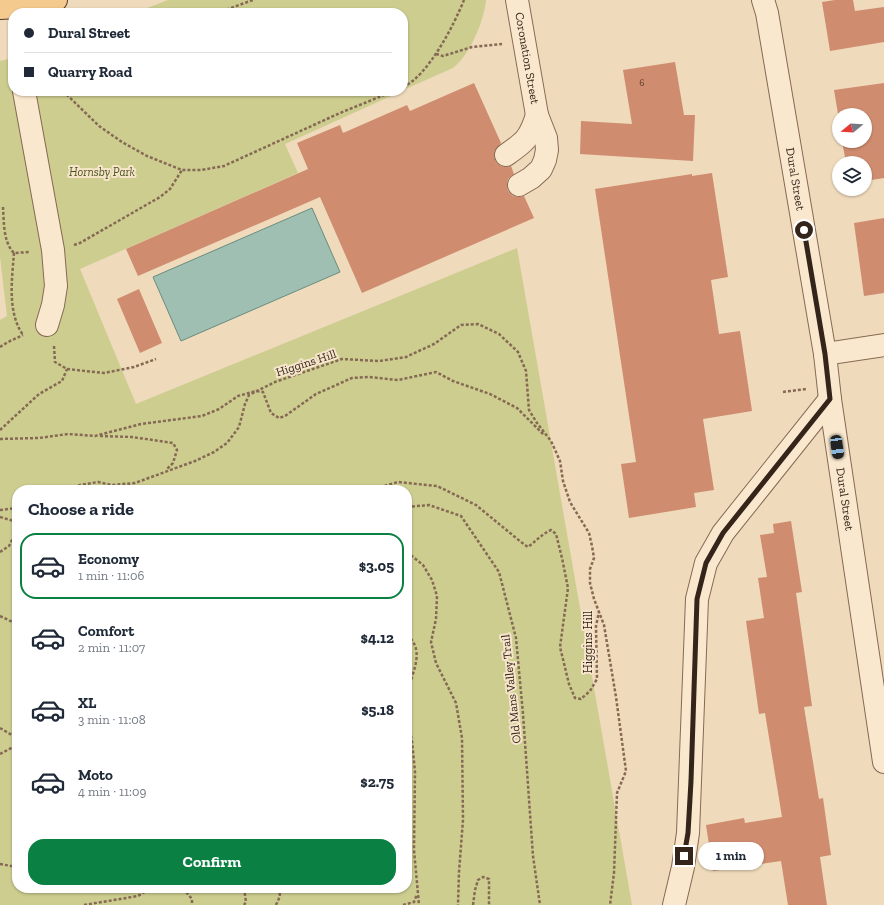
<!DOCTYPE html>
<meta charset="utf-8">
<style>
body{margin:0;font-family:"Zilla Slab",serif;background:#f2f2f3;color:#1f2937;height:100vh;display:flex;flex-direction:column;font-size:15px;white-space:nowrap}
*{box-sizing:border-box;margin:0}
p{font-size:13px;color:#747a83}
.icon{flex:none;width:22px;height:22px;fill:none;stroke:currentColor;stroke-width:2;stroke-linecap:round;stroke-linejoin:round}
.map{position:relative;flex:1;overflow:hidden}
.drawer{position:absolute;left:12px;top:485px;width:400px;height:408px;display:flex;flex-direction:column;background:#fff;border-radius:16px;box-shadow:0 1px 3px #0004}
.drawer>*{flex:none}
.top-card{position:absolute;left:8px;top:8px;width:400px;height:88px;border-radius:16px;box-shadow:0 1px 3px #0004;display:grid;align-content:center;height:88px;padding:0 16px;background:#fff}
.needle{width:26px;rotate:252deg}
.fabs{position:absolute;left:832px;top:108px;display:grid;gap:8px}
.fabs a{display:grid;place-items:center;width:40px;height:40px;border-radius:50%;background:#fff;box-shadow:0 1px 3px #0004;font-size:20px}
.end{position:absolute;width:18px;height:18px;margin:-9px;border:5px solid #34241a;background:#fff;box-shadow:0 0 0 2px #fff}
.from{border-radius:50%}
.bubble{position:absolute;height:28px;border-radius:14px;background:#fff;box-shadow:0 1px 3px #0004;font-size:13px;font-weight:700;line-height:28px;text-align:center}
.car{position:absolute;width:12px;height:24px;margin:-12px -6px;border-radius:5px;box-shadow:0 0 3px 1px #0007;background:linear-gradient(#222 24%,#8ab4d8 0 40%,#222 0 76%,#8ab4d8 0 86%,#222 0)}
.top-card b{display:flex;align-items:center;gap:14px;height:38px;font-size:15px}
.top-card b+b{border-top:1px solid #e0e1e3}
.top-card i{width:10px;height:10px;background:#1f2937}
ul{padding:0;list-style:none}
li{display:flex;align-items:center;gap:12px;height:66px;margin:0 8px 6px;padding:0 8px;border:2px solid transparent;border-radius:16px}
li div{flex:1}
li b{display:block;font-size:15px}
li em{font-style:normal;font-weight:700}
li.current{border-color:#0b8043}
li>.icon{width:36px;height:36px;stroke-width:1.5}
h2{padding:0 16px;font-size:18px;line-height:48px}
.cta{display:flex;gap:8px;margin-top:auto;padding:8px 16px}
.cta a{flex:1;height:46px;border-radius:16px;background:#0b8043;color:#fff;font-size:16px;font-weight:700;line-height:46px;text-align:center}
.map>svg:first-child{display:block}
.green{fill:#cccd8f;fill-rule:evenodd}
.water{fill:#9fbfb2;stroke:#678c7f}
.building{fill:#cf8c6f}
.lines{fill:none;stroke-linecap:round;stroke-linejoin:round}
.minor-casing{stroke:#866954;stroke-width:24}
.major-casing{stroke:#533829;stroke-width:24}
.path{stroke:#866954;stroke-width:2.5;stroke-dasharray:3 2;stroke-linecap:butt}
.minor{stroke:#fae8ce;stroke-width:22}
.major{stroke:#f5ca8f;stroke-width:22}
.route{stroke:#34241a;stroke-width:5}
.labels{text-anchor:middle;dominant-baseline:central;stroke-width:4;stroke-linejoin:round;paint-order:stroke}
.number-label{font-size:10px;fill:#5b3e2f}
.street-label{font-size:12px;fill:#34241a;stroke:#f6e5ca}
.park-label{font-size:12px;font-style:italic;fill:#4a5220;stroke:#f6e5ca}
</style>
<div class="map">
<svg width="884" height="905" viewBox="0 0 884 905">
<rect width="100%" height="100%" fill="#efdabb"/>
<g class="green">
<path d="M 168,0 L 486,0 C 484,21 470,55 453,68 L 403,90 L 403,13 L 134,13 Z"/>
<path d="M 13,58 L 13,91 L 402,91 L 285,144 L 298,173 L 80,269 L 136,404 L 517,248 L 632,905 L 0,905 L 0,320 L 7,316 L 0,257 L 0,61 ZM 17,490 L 407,490 L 407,888 L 17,888 Z"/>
</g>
<polygon class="water" points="312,208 340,272 181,341 153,277"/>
<g class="building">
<polygon points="835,0 853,0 855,11 884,7 884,42 830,51 822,2"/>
<polygon points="675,62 684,115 695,115 693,161 580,154 581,121 632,124 623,70"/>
<polygon points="474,83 501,143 495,150 494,156 496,162 501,166 507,167 511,166 514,174 508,179 507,185 508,191 513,196 519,197 524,196 534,218 362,293 320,197 138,276 126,249 308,169 297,143 340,125 343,133 407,105 410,111"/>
<polygon points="884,83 884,178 865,181 865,163 846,163 842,141 865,141 865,115 839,115 839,120 834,90"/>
<polygon points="712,173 728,277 711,280 719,334 740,331 752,411 703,419 714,490 694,493 696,507 629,518 621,464 636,462 595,189 692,174 692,176"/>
<polygon points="884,218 884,293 864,296 854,223"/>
<polygon points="139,289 162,343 140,353 117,299"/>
<polygon points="791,521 802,592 796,593 812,706 804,707 819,799 823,798 831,855 820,857 827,905 788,905 781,861 713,871 706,825 744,818 745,823 782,817 765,713 759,714 746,621 764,618 758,578 767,577 760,535 774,533 773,524"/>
</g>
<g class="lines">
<defs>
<g id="minor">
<path id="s1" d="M 517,0 L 537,115 L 546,138 L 547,150 L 545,160 L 541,169 L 531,178 L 519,185"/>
<path id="s2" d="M 763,0 L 767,13 L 825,354 L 830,399 L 884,762"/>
<polyline points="24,91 53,250 56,286 53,305 47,325"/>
<path d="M 506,155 C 525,142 530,138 537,115"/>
<polyline points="825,354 884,345"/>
<polyline points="674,905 683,867 688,833 697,599 706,563 723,533 830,399"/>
</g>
<polyline id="major" points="0,8 35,6 56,0"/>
</defs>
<use href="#minor" class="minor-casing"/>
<use href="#major" class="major-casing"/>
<g class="path">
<polyline points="117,11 118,13"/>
<polyline points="217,13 253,0"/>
<polyline points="436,54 443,56 472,47 502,44"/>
<path d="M 403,87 C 428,76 454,25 464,0"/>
<polyline points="63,91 99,126 122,142 147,156 182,170 201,170 224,166 340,113 394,91"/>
<path d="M 3,207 C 4,222 3,242 14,253 L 30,252"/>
<polyline points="74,245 80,243 160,197 170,189 182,170"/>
<path d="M 14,253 C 12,279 7,312 23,335"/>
<polyline points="54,346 55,362 67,369 104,373 134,367 156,359"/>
<polyline points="0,347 8,342 23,335"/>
<polyline points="783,392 806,389"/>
<polyline points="0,430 39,394 62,381 67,369"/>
<polyline points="100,436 132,437 173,443 177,450 173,463 166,470"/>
<polyline points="0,439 39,438 68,434 95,436 141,424 202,416 219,409 238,396 256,391 263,392 271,413 279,418 285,416 316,394 352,378 369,377 398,380 436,372 453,381 490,394 517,408 544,435"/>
<polyline points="69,490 80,485 98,482 112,485 135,483 195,461 214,452 227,443 239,427 245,404 249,395 275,382 342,359 379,361 406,357 434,344 461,325 478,324 499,334 518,352 526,371 529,410 537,423 551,441 560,461 563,481 570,502 589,533 592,546 594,558 590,569 590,583 594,599 604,625 616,697 626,771 617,793 614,873 610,905"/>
<path d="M 370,490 L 398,482 L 437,486 L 476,505 L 521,542 L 528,547 C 536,541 542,534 551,530 L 556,534 L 562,558 L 568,588 L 560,647 L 569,684 L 575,698 L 581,699 L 590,691 L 597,679 L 596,626 L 599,612"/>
<polyline points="407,507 429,505 461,516 499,572 516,638 523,714 533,856 540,905"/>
<polyline points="0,510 17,508"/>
<polyline points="0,517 17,522"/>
<polyline points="0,552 9,546 17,530"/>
<polyline points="407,552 423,565 432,580 437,596 436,619 431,642 436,663 456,703 462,738 463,820 459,872 458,905"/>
<polyline points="0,616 17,624"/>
<path d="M 407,635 C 425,650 413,670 409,688 C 408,695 408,701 407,707"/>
<polyline points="407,716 412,741 415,772 414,850 419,905"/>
<polyline points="0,728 17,738"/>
<polyline points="0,754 17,745"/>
<polyline points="0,864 17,867"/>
<polyline points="177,888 187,893 192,899 192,905"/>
<polyline points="244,888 246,902 244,905"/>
<polyline points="84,905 138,896 151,888"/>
<polyline points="276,905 280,896 279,888"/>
<polyline points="403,905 414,902 417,894"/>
<polyline points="473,905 475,890 478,880 483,877 489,879 489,905"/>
</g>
<use href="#minor" class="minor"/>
<use href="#major" class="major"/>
</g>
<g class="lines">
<polyline class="route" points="684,856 688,833 691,781 697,599 706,563 723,533 830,399 825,354 804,230"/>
</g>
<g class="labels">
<g class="number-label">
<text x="642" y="83">6</text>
</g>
<g class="street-label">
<text stroke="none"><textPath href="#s1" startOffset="59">Coronation Street</textPath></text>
<text stroke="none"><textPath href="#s2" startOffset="182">Dural Street</textPath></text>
<text transform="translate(306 363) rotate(-18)">Higgins Hill</text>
<text stroke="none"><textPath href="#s2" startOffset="506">Dural Street</textPath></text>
<text transform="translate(588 642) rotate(-90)">Higgins Hill</text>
<text transform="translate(511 689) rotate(-96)">Old Mans Valley Trail</text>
</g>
<g class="park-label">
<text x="102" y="172">Hornsby Park</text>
</g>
</g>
</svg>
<div class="fabs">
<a><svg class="needle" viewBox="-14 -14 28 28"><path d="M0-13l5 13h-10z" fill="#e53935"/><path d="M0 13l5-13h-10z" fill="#747a83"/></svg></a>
<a><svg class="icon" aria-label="layers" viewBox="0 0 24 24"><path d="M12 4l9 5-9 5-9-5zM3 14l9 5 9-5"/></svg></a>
</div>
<i class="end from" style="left:804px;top:230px"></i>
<i class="end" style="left:684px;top:856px"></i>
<div class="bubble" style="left:698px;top:842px;width:66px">1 min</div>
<i class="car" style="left:837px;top:447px;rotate:172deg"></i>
<div class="top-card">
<b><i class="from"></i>Dural Street</b>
<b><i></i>Quarry Road</b>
</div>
<section class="drawer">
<h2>Choose a ride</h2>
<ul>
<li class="current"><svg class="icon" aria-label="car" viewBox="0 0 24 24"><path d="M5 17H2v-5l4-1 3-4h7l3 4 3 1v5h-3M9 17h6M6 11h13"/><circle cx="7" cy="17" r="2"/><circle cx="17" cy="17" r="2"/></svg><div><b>Economy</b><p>1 min · 11:06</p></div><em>$3.05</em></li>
<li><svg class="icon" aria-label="car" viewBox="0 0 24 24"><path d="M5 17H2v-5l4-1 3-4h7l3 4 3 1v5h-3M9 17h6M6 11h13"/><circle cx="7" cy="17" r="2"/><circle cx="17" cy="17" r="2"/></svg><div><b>Comfort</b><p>2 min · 11:07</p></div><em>$4.12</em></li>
<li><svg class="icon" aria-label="car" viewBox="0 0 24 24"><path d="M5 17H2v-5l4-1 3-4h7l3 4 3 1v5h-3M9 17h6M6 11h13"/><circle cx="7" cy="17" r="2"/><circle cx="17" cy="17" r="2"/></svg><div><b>XL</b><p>3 min · 11:08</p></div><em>$5.18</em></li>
<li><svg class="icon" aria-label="car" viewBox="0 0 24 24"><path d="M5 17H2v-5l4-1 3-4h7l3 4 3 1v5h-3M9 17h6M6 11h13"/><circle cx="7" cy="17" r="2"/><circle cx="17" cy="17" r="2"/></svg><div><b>Moto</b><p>4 min · 11:09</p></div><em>$2.75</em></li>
</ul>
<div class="cta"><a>Confirm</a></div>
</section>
</div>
